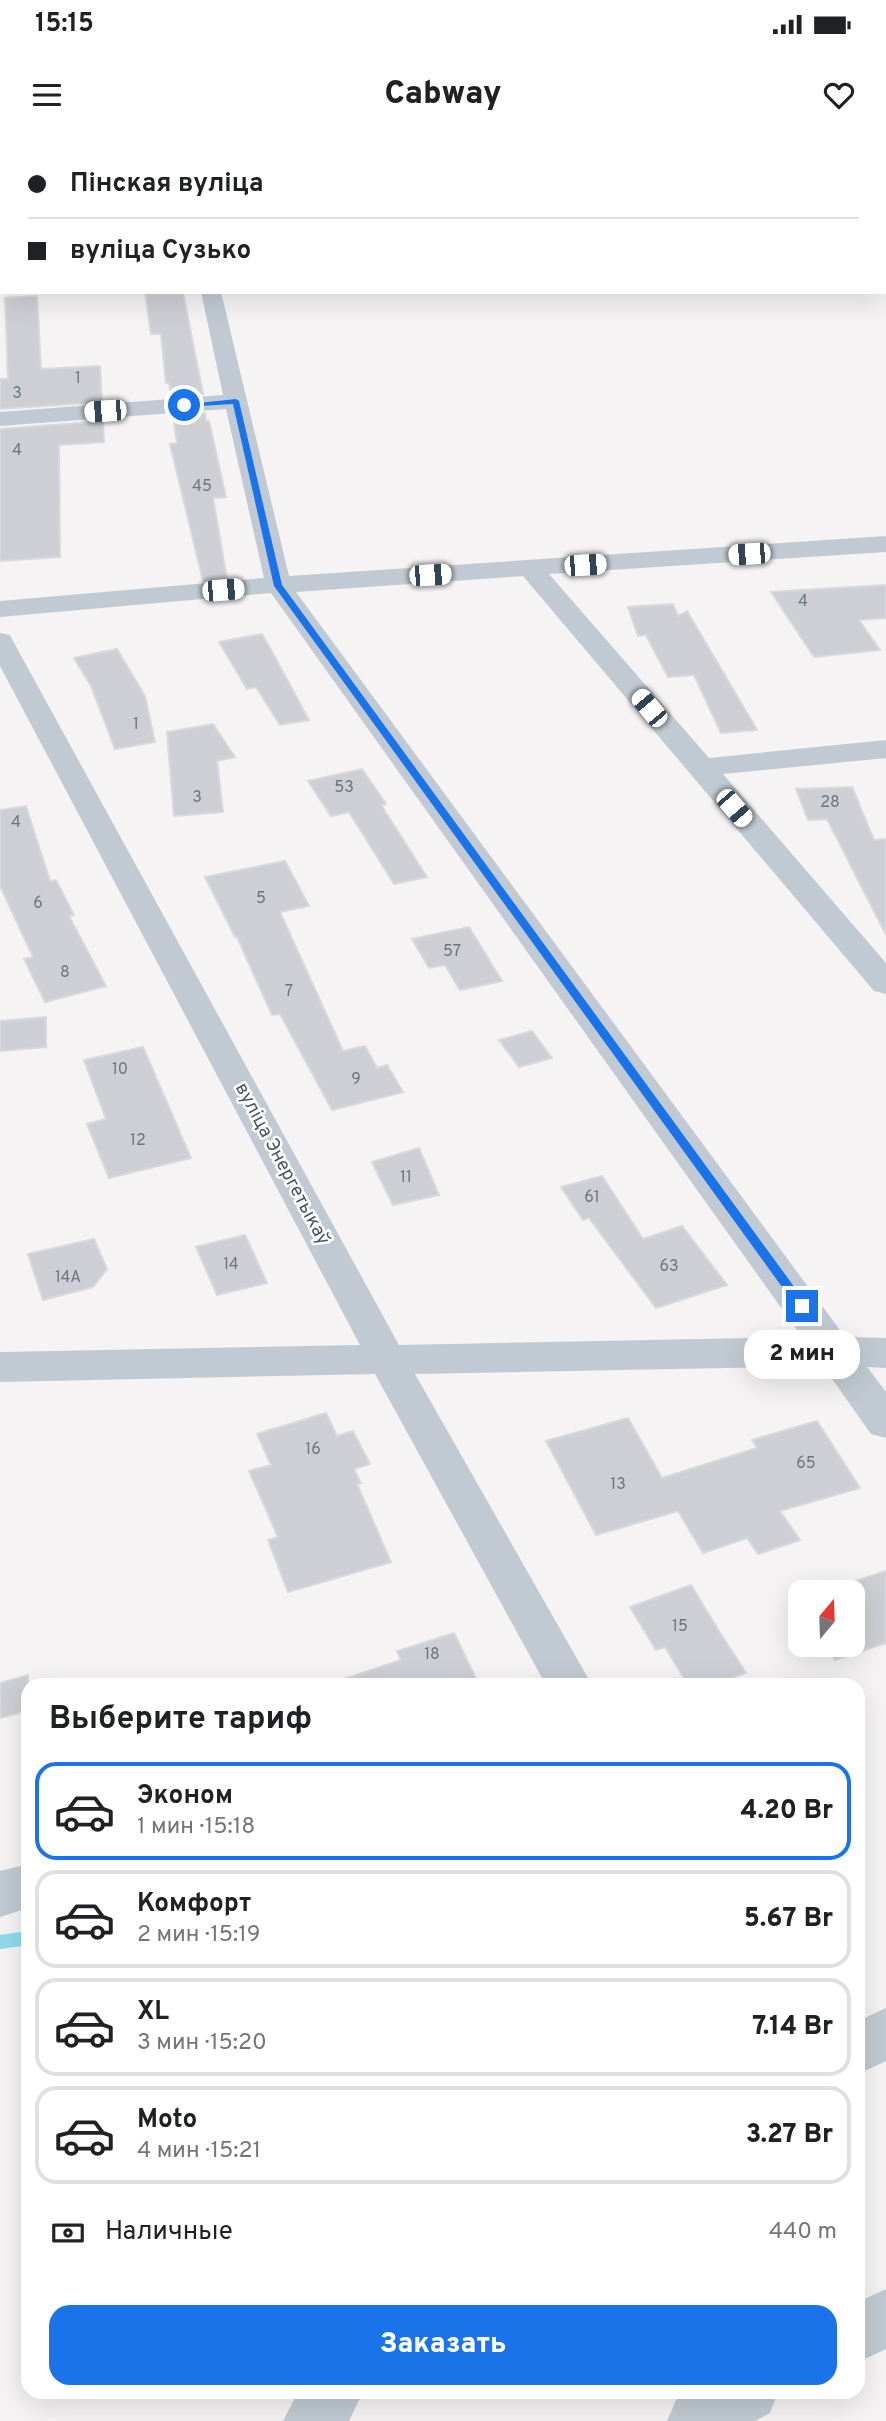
<!DOCTYPE html>
<html lang="ru">
<meta charset="utf-8">
<style>
body{margin:0;font-family:Overpass,sans-serif;background:#f6f6f6;color:#202124;height:100vh;display:flex;flex-direction:column;font-size:26px;white-space:nowrap}
*{box-sizing:border-box;margin:0}
p{font-size:23px;color:#757577}
.icon{flex:none;width:38px;height:38px;fill:none;stroke:currentColor;stroke-width:2;stroke-linecap:round;stroke-linejoin:round}
.map{position:relative;flex:1;overflow:hidden}
.details{position:absolute;left:21px;top:1538px;width:844px;height:721px;display:flex;flex-direction:column;background:#fff;border-radius:21px;box-shadow:0 7px 28px #0002}
.details>*{flex:none}
.hud{position:absolute;left:0px;top:0px;width:887px;height:154px;box-shadow:0 7px 28px #0002;display:grid;align-content:center;height:154px;padding:0 28px;background:#fff}
.needle{width:46px;rotate:19deg}
.controls{position:absolute;left:788px;top:1440px;display:grid;gap:14px}
.controls a{display:grid;place-items:center;width:77px;height:77px;border-radius:14px;background:#fff;box-shadow:0 7px 28px #0002;font-size:35px}
.end{position:absolute;width:32px;height:32px;margin:-16px;border:9px solid #1a73e8;background:#fff;box-shadow:0 0 0 4px #fff}
.from{border-radius:50%}
.bubble{position:absolute;height:49px;border-radius:21px;background:#fff;box-shadow:0 7px 28px #0002;font-size:23px;font-weight:800;line-height:49px;text-align:center}
.car{position:absolute;width:21px;height:42px;margin:-21px -10px;border-radius:9px;box-shadow:0 0 5px 2px #0007;background:linear-gradient(#fff 24%,#345 0 40%,#fff 0 76%,#345 0 86%,#fff 0)}
.hud b{display:flex;align-items:center;gap:24px;height:66px;font-size:26px}
.hud b+b{border-top:2px solid #e0e0e0}
.hud i{width:18px;height:18px;background:#202124}
ul{padding:0;list-style:none}
li{display:flex;align-items:center;gap:21px;height:98px;margin:0 14px 10px;padding:0 14px;border:4px solid #e0e0e0;border-radius:21px}
li div{flex:1}
li b{display:block;font-size:26px}
li em{font-style:normal;font-weight:800}
li.selected{border-color:#1a73e8}
li>.icon{width:63px;height:63px;stroke-width:1.5}
h2{padding:0 28px;font-size:32px;line-height:84px}
.pay{display:flex;align-items:center;gap:18px;height:77px;padding:0 28px;font-size:26px}
.pay p{margin-inline-start:auto}
.cta{display:flex;gap:14px;margin-top:auto;padding:14px 28px}
.cta a{flex:1;height:80px;border-radius:21px;background:#1a73e8;color:#fff;font-size:28px;font-weight:800;line-height:80px;text-align:center}
.status{display:flex;justify-content:space-between;align-items:center;height:49px;padding:0 35px;background:#fff;direction:ltr}
.status svg{height:19px;fill:currentColor}
header{display:flex;justify-content:space-between;align-items:center;height:91px;padding:0 28px;background:#fff;font-size:32px;font-weight:800}
.map>svg:first-child{display:block}
.lines{fill:none;stroke-linecap:round;stroke-linejoin:round}
.stream{stroke:#90daee;stroke-width:14}
.building{fill:#cdcfd5;stroke:#d7d9de;stroke-width:2}
.minor{fill:#c1cad2;fill-rule:evenodd}
.route{fill:#1a73e8}
.labels{text-anchor:middle;dominant-baseline:central;stroke-width:5;stroke-linejoin:round;paint-order:stroke}
.number-label{font-size:16px;fill:#6b747e}
.street-label{font-size:19px;fill:#4a5661;stroke:#fff}
</style>
<div class="status"><b>15:15</b><svg viewBox="0 0 49 12"><path d="M0 12V9h3v3zM5 12V6h3v6zM10 12V3h3v9zM15 12V0h3v12zM26 1h20v11H26zM47 4h2v5h-2z"/></svg></div>
<header><svg class="icon" aria-label="menu" viewBox="0 0 24 24"><path d="M4 6h16M4 12h16M4 18h16"/></svg>Cabway<svg class="icon" aria-label="heart" viewBox="0 0 24 24"><path d="M12 20l-8-8c-3-5 5-10 8-4 3-6 11-1 8 4z"/></svg></header>
<div class="map">
<svg width="886" height="2281" viewBox="0 0 886 2281">
<rect width="100%" height="100%" fill="#f5f3f3"/>
<g class="lines">
<polyline class="stream" points="0,1802 28,1798"/>
</g>
<g class="building">
<polygon points="145,152 183,152 203,254 171,256 169,243 166,243 161,194 151,194"/>
<polygon points="37,156 41,229 100,226 102,262 0,269 0,239 8,239 5,158"/>
<polygon points="205,273 206,281 209,281 226,357 213,358 227,439 203,441 170,304 177,303 173,276"/>
<polygon points="103,281 104,302 59,305 60,417 0,421 0,289"/>
<polygon points="886,445 886,478 859,480 880,510 814,517 771,452"/>
<polygon points="673,464 678,476 687,471 757,590 721,593 694,535 668,537 646,495 638,496 628,467"/>
<polygon points="262,494 270,508 309,580 280,585 256,547 247,549 219,502"/>
<polygon points="117,509 145,556 155,602 115,609 91,546 74,518"/>
<polygon points="213,584 235,617 217,621 223,672 174,676 167,592"/>
<polygon points="362,629 386,664 381,665 427,737 394,744 349,672 331,676 308,641"/>
<polygon points="852,647 874,700 886,699 886,795 827,679 808,680 796,649"/>
<polygon points="26,666 50,741 56,740 74,775 69,776 106,846 45,862 24,819 33,817 0,746 0,670"/>
<polygon points="285,721 309,766 280,772 343,911 365,906 377,928 387,925 403,952 332,970 280,874 272,875 237,797 235,797 205,737"/>
<polygon points="469,787 502,841 460,850 445,825 429,828 412,799"/>
<polygon points="46,877 46,907 0,911 0,881"/>
<polygon points="532,891 552,918 519,927 499,900"/>
<polygon points="143,907 191,1018 109,1038 87,984 106,979 84,920"/>
<polygon points="419,1008 439,1055 393,1065 372,1022"/>
<polygon points="602,1036 643,1099 682,1086 727,1145 656,1168 589,1078 583,1080 561,1047"/>
<polygon points="245,1095 267,1143 217,1155 196,1107"/>
<polygon points="94,1099 107,1129 93,1147 43,1160 28,1114"/>
<polygon points="326,1273 337,1296 353,1291 370,1324 354,1329 361,1343 357,1344 391,1422 288,1452 268,1400 278,1397 249,1331 271,1325 257,1294"/>
<polygon points="628,1278 662,1338 757,1308 752,1300 817,1281 860,1348 780,1371 800,1400 758,1414 747,1398 703,1413 678,1371 596,1395 546,1301"/>
<polygon points="886,1431 886,1503 835,1520 826,1505 852,1505 852,1452 821,1452"/>
<polygon points="691,1445 719,1491 746,1533 712,1545 688,1545 665,1507 656,1510 630,1467"/>
<polygon points="454,1493 479,1545 342,1545 341,1540 401,1520 397,1511"/>
<polygon points="28,1535 28,1571 0,1578 0,1543"/>
</g>
<g class="lines">
<g class="minor">
<polygon points="174,0 192,0 193,2 175,2"/>
<polygon points="259,0 312,0 258,2"/>
<polygon points="770,0 789,0 790,2 771,2"/>
<polygon points="830,0 848,0 849,2 831,2"/>
<rect x="0" y="135" width="2" height="12"/>
<polygon points="201,152 221,152 289,436 886,396 886,412 549,434 709,618 886,600 886,618 723,634 886,823 886,854 874,851 523,436 296,452 845,1197 886,1198 886,1228 867,1227 886,1252 886,1298 871,1294 823,1226 415,1234 592,1545 546,1545 375,1234 0,1242 0,1212 360,1205 0,526 0,493 10,495 13,501 399,1205 802,1197 271,453 0,477 0,461 264,438 226,269 0,286 0,272 223,255"/>
<polygon points="28,1724 28,1768 0,1777 0,1731"/>
<polygon points="886,1868 886,1921 858,1934 858,1881"/>
<polygon points="886,2149 886,2209 858,2222 858,2162"/>
<polygon points="298,2252 363,2252 349,2281 283,2281"/>
<polygon points="690,2252 778,2252 770,2273 755,2281 667,2281 676,2260"/>
</g>
</g>
<polygon class="route" points="236,259 239,261 282,445 806,1163 806,1169 798,1169 274,446 233,264 184,267 180,265"/>
<g class="labels">
<g class="number-label">
<text x="78" y="239">1</text>
<text x="17" y="254">3</text>
<text x="17" y="311">4</text>
<text x="202" y="347">45</text>
<text x="803" y="462">4</text>
<text x="136" y="585">1</text>
<text x="344" y="648">53</text>
<text x="197" y="658">3</text>
<text x="830" y="663">28</text>
<text x="16" y="683">4</text>
<text x="261" y="759">5</text>
<text x="38" y="764">6</text>
<text x="452" y="812">57</text>
<text x="65" y="833">8</text>
<text x="289" y="852">7</text>
<text x="120" y="930">10</text>
<text x="356" y="940">9</text>
<text x="138" y="1001">12</text>
<text x="406" y="1038">11</text>
<text x="592" y="1058">61</text>
<text x="231" y="1125">14</text>
<text x="669" y="1127">63</text>
<text x="68" y="1138">14А</text>
<text x="313" y="1310">16</text>
<text x="806" y="1324">65</text>
<text x="618" y="1345">13</text>
<text x="680" y="1487">15</text>
<text x="432" y="1515">18</text>
</g>
<g class="street-label">
<text transform="translate(282 1024) rotate(62)">вуліца Энергетыкаў</text>
</g>
</g>
</svg>
<div class="controls">
<a><svg class="needle" viewBox="-14 -14 28 28"><path d="M0-13l5 13h-10z" fill="#e53935"/><path d="M0 13l5-13h-10z" fill="#757577"/></svg></a>
</div>
<i class="end from" style="left:184px;top:265px"></i>
<i class="end" style="left:802px;top:1166px"></i>
<div class="bubble" style="left:744px;top:1190px;width:116px">2 мин</div>
<i class="car" style="left:105px;top:271px;rotate:266deg"></i>
<i class="car" style="left:749px;top:414px;rotate:266deg"></i>
<i class="car" style="left:585px;top:425px;rotate:86deg"></i>
<i class="car" style="left:430px;top:435px;rotate:86deg"></i>
<i class="car" style="left:223px;top:450px;rotate:85deg"></i>
<i class="car" style="left:649px;top:568px;rotate:320deg"></i>
<i class="car" style="left:734px;top:668px;rotate:139deg"></i>
<div class="hud">
<b><i class="from"></i>Пінская вуліца</b>
<b><i></i>вуліца Сузько</b>
</div>
<section class="details">
<h2>Выберите тариф</h2>
<ul>
<li class="selected"><svg class="icon" aria-label="car" viewBox="0 0 24 24"><path d="M5 17H2v-5l4-1 3-4h7l3 4 3 1v5h-3M9 17h6M6 11h13"/><circle cx="7" cy="17" r="2"/><circle cx="17" cy="17" r="2"/></svg><div><b>Эконом</b><p>1 мин · 15:18</p></div><em>4.20 Br</em></li>
<li><svg class="icon" aria-label="car" viewBox="0 0 24 24"><path d="M5 17H2v-5l4-1 3-4h7l3 4 3 1v5h-3M9 17h6M6 11h13"/><circle cx="7" cy="17" r="2"/><circle cx="17" cy="17" r="2"/></svg><div><b>Комфорт</b><p>2 мин · 15:19</p></div><em>5.67 Br</em></li>
<li><svg class="icon" aria-label="car" viewBox="0 0 24 24"><path d="M5 17H2v-5l4-1 3-4h7l3 4 3 1v5h-3M9 17h6M6 11h13"/><circle cx="7" cy="17" r="2"/><circle cx="17" cy="17" r="2"/></svg><div><b>XL</b><p>3 мин · 15:20</p></div><em>7.14 Br</em></li>
<li><svg class="icon" aria-label="car" viewBox="0 0 24 24"><path d="M5 17H2v-5l4-1 3-4h7l3 4 3 1v5h-3M9 17h6M6 11h13"/><circle cx="7" cy="17" r="2"/><circle cx="17" cy="17" r="2"/></svg><div><b>Moto</b><p>4 мин · 15:21</p></div><em>3.27 Br</em></li>
</ul>
<div class="pay"><svg class="icon" aria-label="cash" viewBox="0 0 24 24"><path d="M3 7h18v10H3z"/><circle cx="12" cy="12" r="2"/></svg>Наличные<p>440 m</p></div>
<div class="cta"><a>Заказать</a></div>
</section>
</div>
